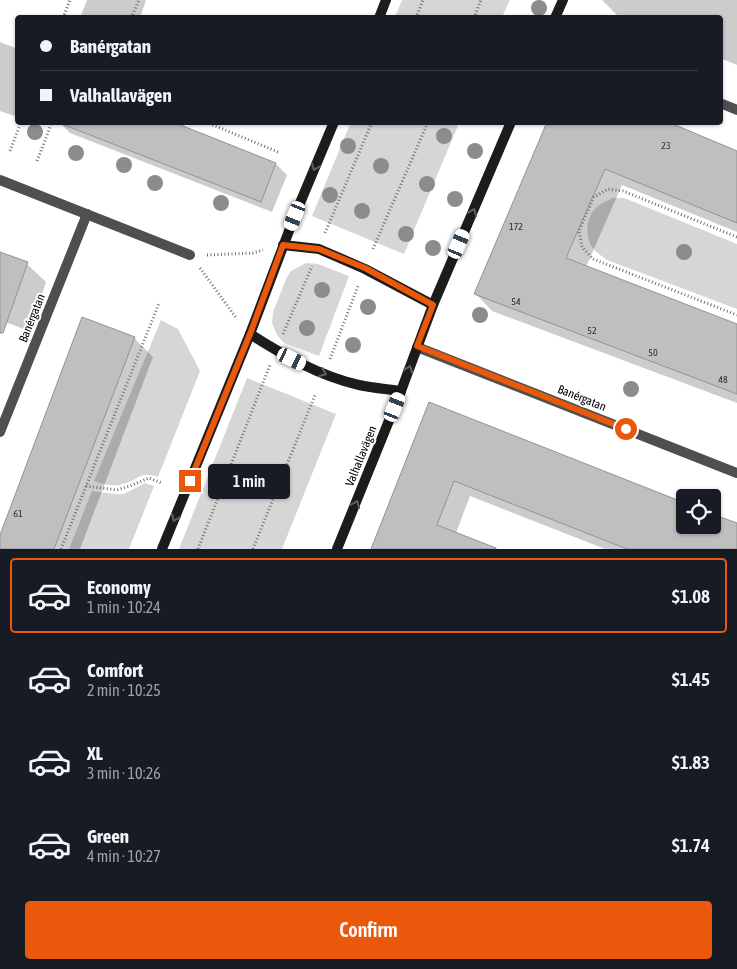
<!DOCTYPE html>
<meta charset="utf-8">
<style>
body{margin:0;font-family:"Asap Condensed",sans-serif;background:#242831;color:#f1f3f6;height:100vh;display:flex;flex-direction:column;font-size:19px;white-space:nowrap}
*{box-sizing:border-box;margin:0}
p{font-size:16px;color:#9ea1a6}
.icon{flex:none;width:28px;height:28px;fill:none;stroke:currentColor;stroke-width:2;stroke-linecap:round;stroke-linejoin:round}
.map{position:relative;height:549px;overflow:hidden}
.panel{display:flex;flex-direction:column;background:#171b24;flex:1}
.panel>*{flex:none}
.top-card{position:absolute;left:15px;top:15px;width:708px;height:110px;border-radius:5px;box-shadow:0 1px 4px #0004;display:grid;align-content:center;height:110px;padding:0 25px;background:#171b24}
.controls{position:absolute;left:676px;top:489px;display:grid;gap:10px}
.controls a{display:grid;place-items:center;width:45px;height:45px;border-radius:5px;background:#171b24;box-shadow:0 1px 4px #0004;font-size:25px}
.end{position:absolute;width:22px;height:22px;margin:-11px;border:6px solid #ea580c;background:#fff;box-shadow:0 0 0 2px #fff}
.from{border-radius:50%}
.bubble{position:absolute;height:35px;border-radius:5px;background:#171b24;box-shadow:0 1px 4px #0004;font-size:16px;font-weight:600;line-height:35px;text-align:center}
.car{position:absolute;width:15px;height:30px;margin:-15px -8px;border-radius:6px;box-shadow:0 0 4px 1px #0007;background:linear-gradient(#fff 24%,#345 0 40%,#fff 0 76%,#345 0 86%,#fff 0)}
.top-card b{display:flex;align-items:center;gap:18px;height:48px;font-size:19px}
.top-card b+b{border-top:1px solid #363941}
.top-card i{width:12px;height:12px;background:#f1f3f6}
ul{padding:9px 0 0;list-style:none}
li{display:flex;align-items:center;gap:15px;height:75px;margin:0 10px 8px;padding:0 15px;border:2px solid transparent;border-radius:5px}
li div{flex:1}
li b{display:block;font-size:19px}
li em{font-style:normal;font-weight:600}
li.on{border-color:#ea580c}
li>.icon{width:45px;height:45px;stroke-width:1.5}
.primary-button{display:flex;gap:10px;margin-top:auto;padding:10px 25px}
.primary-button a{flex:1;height:58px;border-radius:5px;background:#ea580c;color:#fff;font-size:20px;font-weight:600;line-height:58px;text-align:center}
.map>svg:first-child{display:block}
.green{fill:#d6d6d6}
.shadow{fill:#0003}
.building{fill:#bfbfbf;stroke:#939393}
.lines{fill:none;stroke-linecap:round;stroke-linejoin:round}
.path{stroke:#717171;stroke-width:3;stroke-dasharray:1 2.5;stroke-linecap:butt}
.street{stroke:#4f4f4f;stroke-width:10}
.secondary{stroke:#1c1c1c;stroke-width:10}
.tree{fill:#8c8c8c}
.oneway{stroke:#606060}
.route{stroke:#ea580c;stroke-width:6}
.labels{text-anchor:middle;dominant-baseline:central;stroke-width:4;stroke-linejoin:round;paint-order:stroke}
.number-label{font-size:10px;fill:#303030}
.street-label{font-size:12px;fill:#000;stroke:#fff}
</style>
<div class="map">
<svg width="737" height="549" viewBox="0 0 737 549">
<rect width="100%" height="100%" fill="#fff"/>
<g class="green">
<polygon points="402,0 510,0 502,17 395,17"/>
<polygon points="351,122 459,123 404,254 312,216"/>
<path d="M 613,198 L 624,198 L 634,202 L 737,244 L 737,309 L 607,260 C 602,256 596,253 592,247 C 585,236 586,218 595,209 C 600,203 607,201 613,198 Z"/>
<polygon points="306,263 318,264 349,276 319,356 284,343 277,335 272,323 273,312 287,277 291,271"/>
<path d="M 161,320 L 178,329 L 200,371 L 158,477 C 139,471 139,480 123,484 C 114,487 102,484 94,481 Z"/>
<polygon points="247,378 336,414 282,549 179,549"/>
<polygon points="145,483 154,486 129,549 69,549 92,491 115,494 124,494"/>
</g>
<g class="shadow">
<polygon points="87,0 146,0 140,18 80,18"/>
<polygon points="602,0 737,0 737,65 720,58 720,18 622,18 618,16"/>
<polygon points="0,42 18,49 18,117 0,111"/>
<polygon points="59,122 169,122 276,164 287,175 272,212 70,133"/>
<polygon points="548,122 737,152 737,232 622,185 586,267 737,325 737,403 492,311 476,294"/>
<polygon points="0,254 27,264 46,282 29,331 0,320"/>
<polygon points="134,338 153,357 80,549 0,549 0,538"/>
<polygon points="430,404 685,504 685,525 737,524 737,549 605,549 470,496 456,533 496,549 372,549"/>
</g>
<g class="building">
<polygon points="62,122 173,122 276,163 261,202 62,124"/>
<polygon points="547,122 668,122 737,151 737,223 605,169 566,258 737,324 737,394 474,294"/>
<polygon points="0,252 28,262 3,333 0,333"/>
<polygon points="82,317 135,337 54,549 0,549 0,535"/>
<polygon points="429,402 685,503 685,525 712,525 712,514 737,523 737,549 627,549 454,481 437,525 496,548 496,549 371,549"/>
</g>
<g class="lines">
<g class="path">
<polyline points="63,18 70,0"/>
<polyline points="131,18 139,0"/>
<polyline points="416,18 423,0"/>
<polyline points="474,18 481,0"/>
<polyline points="206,122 278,152"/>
<polyline points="10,151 21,122"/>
<polyline points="37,161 52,122"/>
<polyline points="325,233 372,122"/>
<polyline points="737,237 623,191 608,189 594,197 579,231 582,247 593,259 737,315"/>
<polyline points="373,249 428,122"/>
<polyline points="207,255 253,253 263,250"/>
<polyline points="200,268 237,319"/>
<polyline points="283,334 312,266"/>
<polyline points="330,359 358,286"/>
<polyline points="86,486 117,490 130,486 149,478 162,483"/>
<polyline points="61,549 159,303"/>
<polyline points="198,549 270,365"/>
<polyline points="253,549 315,395"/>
</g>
<g class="street">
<polyline points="720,103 737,110"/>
<polyline points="0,180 190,255"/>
<polyline points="417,347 737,473"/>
<polyline points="0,432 87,214"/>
</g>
<g class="secondary">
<polyline points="379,18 386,0"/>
<polyline points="555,18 563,0"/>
<polyline points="283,245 319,249 365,269 433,305"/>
<path d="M 250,334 C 283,355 319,376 359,385 C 372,388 387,389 401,391"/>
<polyline points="162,549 250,334 295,215 334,122"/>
<polyline points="337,549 401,391 433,305 511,122"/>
</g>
</g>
<g class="tree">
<circle cx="539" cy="8" r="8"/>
<circle cx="35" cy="132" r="8"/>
<circle cx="444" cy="136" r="8"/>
<circle cx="348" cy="146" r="8"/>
<circle cx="475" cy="151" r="8"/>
<circle cx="76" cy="153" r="8"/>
<circle cx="124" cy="165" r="8"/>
<circle cx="381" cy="166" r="8"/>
<circle cx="155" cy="183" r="8"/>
<circle cx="427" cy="184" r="8"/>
<circle cx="330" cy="195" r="8"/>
<circle cx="455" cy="199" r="8"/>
<circle cx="221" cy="203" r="8"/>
<circle cx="362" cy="211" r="8"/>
<circle cx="406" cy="234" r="8"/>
<circle cx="433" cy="248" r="8"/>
<circle cx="684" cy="252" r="8"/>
<circle cx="322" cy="290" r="8"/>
<circle cx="368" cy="307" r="8"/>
<circle cx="480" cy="315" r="8"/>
<circle cx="307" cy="328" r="8"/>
<circle cx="353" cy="345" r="8"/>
<circle cx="631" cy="389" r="8"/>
</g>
<defs><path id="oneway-chevron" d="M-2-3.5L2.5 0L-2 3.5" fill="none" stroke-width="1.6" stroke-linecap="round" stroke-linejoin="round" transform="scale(1.25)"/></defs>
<g class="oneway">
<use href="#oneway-chevron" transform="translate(315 167) rotate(113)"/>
<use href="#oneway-chevron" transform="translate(473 212) rotate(-67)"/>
<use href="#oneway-chevron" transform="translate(409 369) rotate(-70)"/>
<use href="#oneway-chevron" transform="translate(323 373) rotate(22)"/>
<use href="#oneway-chevron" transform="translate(356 504) rotate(-68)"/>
<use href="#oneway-chevron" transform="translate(175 518) rotate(112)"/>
</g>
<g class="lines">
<polyline class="route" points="190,481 250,334 283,245 319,249 365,268 433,305 417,346 626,429"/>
</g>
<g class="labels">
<g class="number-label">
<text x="666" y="145">23</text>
<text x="516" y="226">172</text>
<text x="516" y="301">54</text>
<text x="592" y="330">52</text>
<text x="653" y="352">50</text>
<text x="723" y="379">48</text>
<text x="18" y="513">61</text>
</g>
<g class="street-label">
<text transform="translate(32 318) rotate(-68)">Banérgatan</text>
<text transform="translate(582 398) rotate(22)">Banérgatan</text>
<text transform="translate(361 456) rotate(-68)">Valhallavägen</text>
</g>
</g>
</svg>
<div class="controls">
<a><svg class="icon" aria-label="locate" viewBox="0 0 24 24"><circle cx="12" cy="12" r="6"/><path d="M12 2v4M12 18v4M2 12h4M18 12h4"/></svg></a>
</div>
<i class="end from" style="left:626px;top:429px"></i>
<i class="end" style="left:190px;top:481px"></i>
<div class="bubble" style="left:208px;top:464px;width:82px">1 min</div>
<i class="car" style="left:295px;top:216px;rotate:202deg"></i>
<i class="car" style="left:459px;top:244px;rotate:23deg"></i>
<i class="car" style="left:292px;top:359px;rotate:116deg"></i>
<i class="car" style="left:395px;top:407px;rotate:22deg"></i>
<div class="top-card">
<b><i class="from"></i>Banérgatan</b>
<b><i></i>Valhallavägen</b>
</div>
</div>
<section class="panel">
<ul>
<li class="on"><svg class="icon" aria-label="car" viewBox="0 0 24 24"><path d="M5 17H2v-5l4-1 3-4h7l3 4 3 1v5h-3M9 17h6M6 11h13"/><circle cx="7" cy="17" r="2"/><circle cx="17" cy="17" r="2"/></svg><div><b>Economy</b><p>1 min · 10:24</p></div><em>$1.08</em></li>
<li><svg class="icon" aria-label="car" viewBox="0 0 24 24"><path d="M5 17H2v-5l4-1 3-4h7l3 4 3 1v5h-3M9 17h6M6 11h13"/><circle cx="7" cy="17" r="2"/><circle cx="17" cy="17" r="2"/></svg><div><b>Comfort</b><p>2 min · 10:25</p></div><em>$1.45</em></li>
<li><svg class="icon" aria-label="car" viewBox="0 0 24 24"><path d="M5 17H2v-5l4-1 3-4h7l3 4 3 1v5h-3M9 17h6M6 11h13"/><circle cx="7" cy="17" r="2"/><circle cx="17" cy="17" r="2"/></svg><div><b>XL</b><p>3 min · 10:26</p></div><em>$1.83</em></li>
<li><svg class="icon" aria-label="car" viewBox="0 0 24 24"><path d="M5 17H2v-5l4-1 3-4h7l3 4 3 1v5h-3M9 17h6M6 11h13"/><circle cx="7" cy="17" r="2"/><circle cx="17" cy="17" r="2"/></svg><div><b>Green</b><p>4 min · 10:27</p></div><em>$1.74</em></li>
</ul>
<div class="primary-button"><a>Confirm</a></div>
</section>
